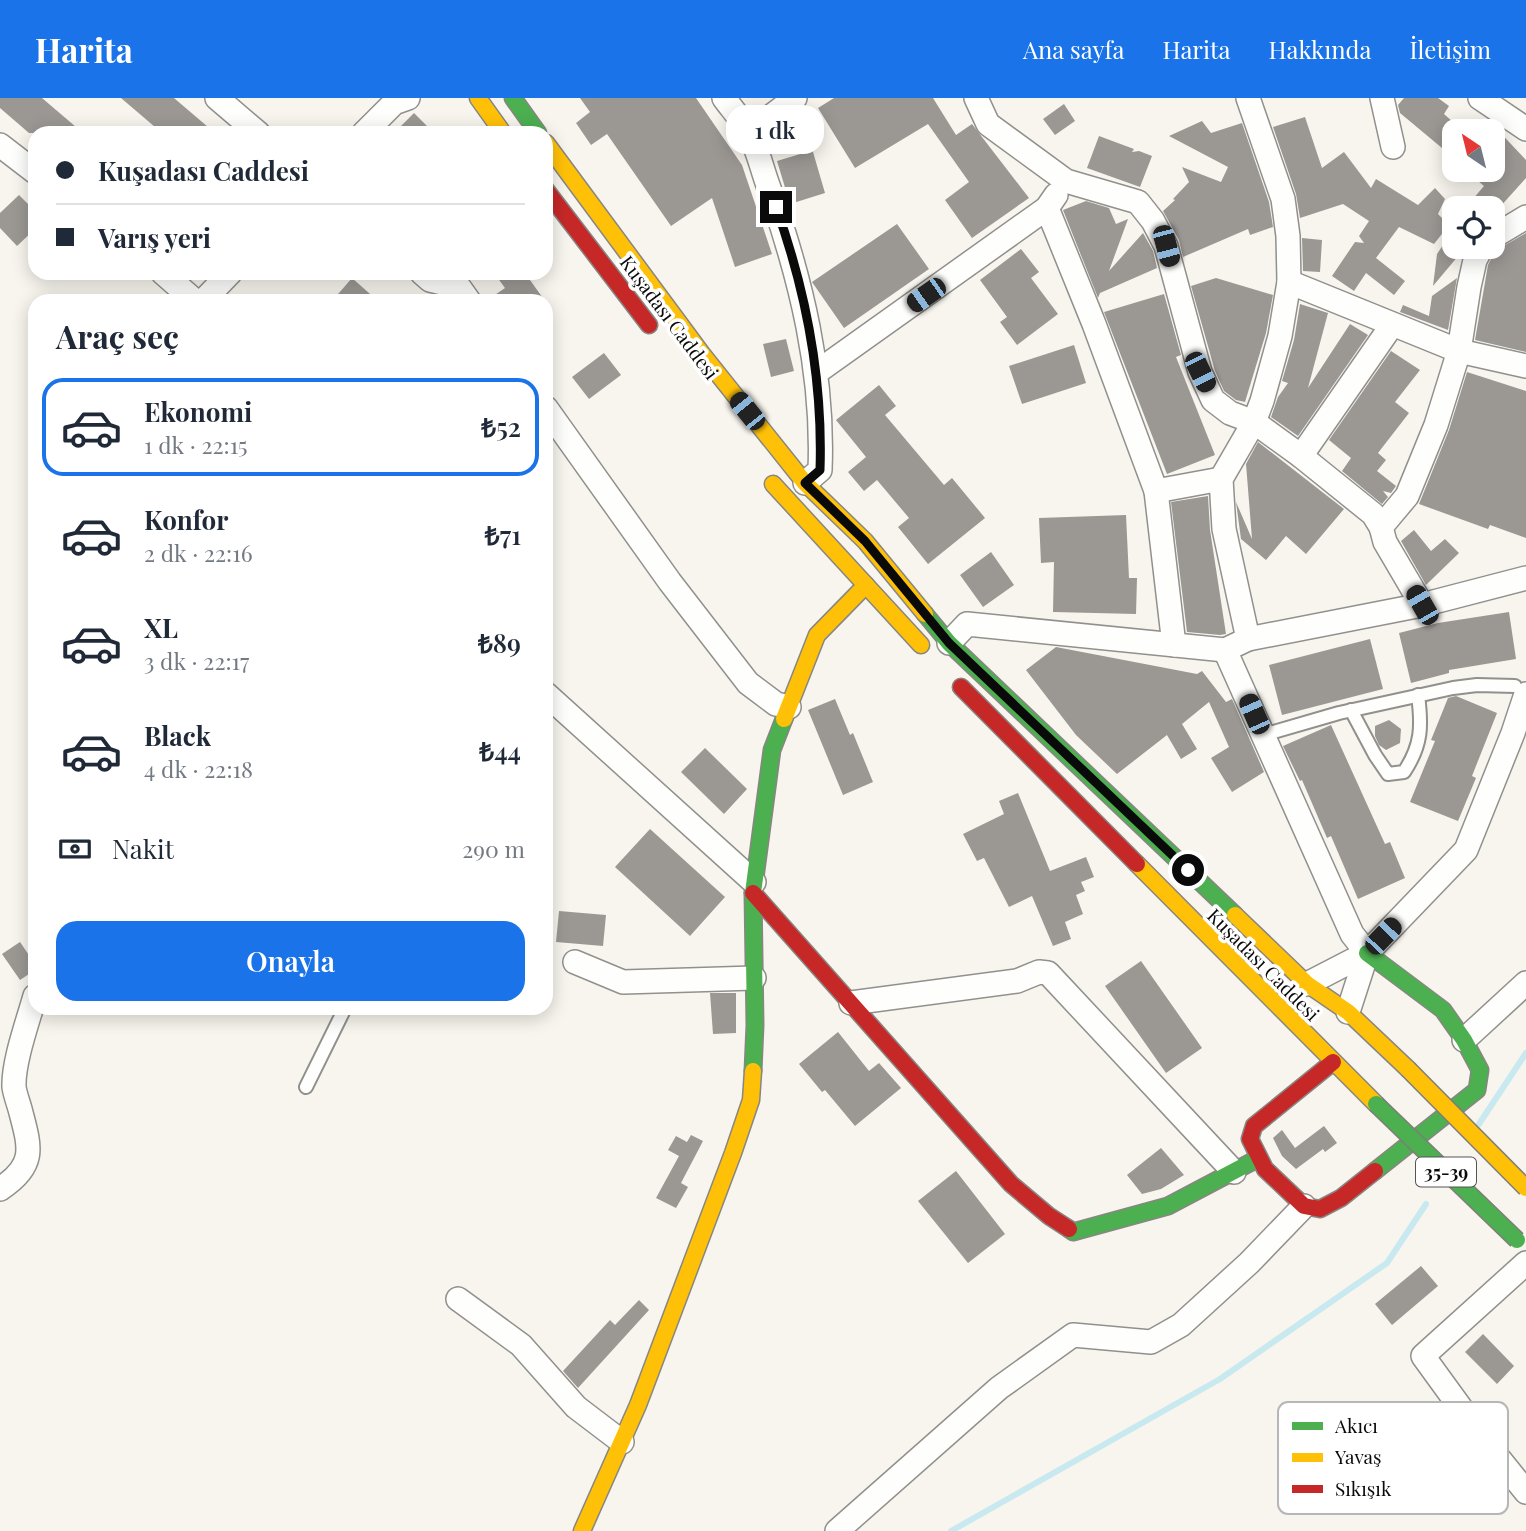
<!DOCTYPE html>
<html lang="tr">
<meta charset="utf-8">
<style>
body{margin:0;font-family:"Playfair Display",serif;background:#f6f6f7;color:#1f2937;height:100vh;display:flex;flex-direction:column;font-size:26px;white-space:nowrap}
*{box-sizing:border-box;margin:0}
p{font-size:23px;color:#747a83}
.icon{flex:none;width:38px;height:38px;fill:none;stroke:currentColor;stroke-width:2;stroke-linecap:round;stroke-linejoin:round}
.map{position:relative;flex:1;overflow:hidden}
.drawer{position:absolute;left:28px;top:196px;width:525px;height:721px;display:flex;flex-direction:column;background:#fff;border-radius:21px;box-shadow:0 4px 18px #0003}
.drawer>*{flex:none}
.guide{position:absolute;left:28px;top:28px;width:525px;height:154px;border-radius:21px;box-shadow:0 4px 18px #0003;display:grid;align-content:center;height:154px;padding:0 28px;background:#fff}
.needle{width:46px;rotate:325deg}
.tools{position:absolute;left:1442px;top:21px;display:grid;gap:14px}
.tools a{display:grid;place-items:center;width:63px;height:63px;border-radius:14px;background:#fff;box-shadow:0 4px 18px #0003;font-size:35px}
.end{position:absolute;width:32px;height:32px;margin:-16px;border:9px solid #0a0a0a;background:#fff;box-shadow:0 0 0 4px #fff}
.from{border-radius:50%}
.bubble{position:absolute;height:49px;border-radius:21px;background:#fff;box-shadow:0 4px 18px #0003;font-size:23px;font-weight:600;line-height:49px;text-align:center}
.car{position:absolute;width:21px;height:42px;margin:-21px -10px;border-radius:9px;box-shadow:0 0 5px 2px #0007;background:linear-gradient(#222 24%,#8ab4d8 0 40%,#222 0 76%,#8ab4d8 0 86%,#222 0)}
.guide b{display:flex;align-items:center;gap:24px;height:66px;font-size:26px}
.guide b+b{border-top:2px solid #e0e1e3}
.guide i{width:18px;height:18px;background:#1f2937}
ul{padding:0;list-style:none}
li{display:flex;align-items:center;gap:21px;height:98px;margin:0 14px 10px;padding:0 14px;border:4px solid transparent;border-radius:21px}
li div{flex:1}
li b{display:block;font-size:26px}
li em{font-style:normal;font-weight:600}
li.current{border-color:#1a73e8}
li>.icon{width:63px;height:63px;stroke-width:1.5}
h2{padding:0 28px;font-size:32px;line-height:84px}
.pay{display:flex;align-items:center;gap:18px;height:77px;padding:0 28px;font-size:26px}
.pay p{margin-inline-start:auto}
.button{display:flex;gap:14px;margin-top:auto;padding:14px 28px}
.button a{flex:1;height:80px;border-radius:21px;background:#1a73e8;color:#fff;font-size:28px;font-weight:600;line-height:80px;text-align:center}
header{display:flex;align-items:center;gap:42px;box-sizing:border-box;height:98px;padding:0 35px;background:#1a73e8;color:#fff}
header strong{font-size:33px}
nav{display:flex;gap:38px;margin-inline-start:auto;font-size:24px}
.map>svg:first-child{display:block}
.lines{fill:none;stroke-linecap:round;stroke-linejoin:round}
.stream{stroke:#c7e9ef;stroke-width:6}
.building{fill:#9b9894}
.lane-casing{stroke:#91908d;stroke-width:16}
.street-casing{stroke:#91908d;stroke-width:26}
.fast-casing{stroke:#888683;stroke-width:19}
.slow-casing{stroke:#888683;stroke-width:19}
.jam-casing{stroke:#888683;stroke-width:19}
.lane{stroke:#fefefc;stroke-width:12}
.street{stroke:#fefefc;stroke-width:23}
.fast{stroke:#4caf50;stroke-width:16}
.slow{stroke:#ffc107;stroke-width:16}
.jam{stroke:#c62828;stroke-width:16}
.fast-bridge-casing{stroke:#7e7d7a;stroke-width:19;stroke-linecap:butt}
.slow-bridge-casing{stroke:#7e7d7a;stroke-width:19;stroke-linecap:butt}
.fast-bridge{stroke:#4caf50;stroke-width:16}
.slow-bridge{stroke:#ffc107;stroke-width:16}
.route{stroke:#0a0a0a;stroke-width:9}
.labels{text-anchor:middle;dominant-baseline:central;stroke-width:7;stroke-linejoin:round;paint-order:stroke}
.shield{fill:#fff;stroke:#545454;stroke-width:2}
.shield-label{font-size:18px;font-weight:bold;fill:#0a0a0a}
.street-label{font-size:19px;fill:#0a0a0a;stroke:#fff}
.key{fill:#fff;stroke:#b6b6b6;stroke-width:2}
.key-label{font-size:19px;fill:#0a0a0a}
</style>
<header>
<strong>Harita</strong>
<nav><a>Ana sayfa</a><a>Harita</a><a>Hakkında</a><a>İletişim</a></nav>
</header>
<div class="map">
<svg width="1526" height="1433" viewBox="0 0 1526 1433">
<rect width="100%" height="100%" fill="#f8f5ee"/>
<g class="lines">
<g class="stream">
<polyline points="1479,1026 1526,955"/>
<polyline points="951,1433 1220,1281 1387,1165 1426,1106"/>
</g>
</g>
<g class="building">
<polygon points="0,0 42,0 83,35 29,35 0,10"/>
<polygon points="121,0 174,0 215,35 162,35"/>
<polygon points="580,0 696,0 742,67 772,156 735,169 712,100 671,128 607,36 591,47 576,25 590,14"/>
<polygon points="834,0 933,0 956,37 972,26 1029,100 972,140 945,102 969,84 928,26 855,70 818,10"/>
<polygon points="1404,0 1438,0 1449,8 1444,16 1454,25 1454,60 1400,15 1398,7"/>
<polygon points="1064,6 1075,23 1055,37 1043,21"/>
<polygon points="801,13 825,95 790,106 777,63 810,53 787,24"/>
<polygon points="414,15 434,35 394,35"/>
<polygon points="1305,19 1322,70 1344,54 1371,90 1376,81 1418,107 1435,90 1445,101 1438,116 1449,127 1434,146 1399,129 1376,160 1405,183 1394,197 1366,175 1354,193 1332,178 1355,144 1364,145 1359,138 1369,123 1343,106 1300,120 1296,96 1273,29"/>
<polygon points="1202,23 1211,35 1242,25 1269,104 1273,129 1250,137 1248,131 1183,159 1179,142 1163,113 1175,102 1173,101 1189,84 1182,69 1221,84 1228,69 1169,38"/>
<polygon points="1493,27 1526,62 1526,80 1499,110 1482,110 1472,102 1484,88 1465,72 1493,72"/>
<polygon points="1099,38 1134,51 1132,54 1139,53 1152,58 1140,89 1087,70"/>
<polygon points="19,97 35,113 35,131 17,148 0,130 0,115"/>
<polygon points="1086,103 1109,110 1116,126 1128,121 1109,173 1143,135 1153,153 1157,170 1100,195 1098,200 1063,112"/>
<polygon points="897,126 929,171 844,230 812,184"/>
<polygon points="1526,135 1526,254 1475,242 1488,167 1495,153"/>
<polygon points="1302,140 1322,142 1320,174 1303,173"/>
<polygon points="1443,147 1459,157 1433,188 1437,156"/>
<polygon points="1021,151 1039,174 1031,180 1058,216 1017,247 1000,224 1007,219 980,182"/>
<polygon points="494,175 525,175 545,203 486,203 505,190"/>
<polygon points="352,180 378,203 332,203"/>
<polygon points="1216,180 1273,197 1266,235 1245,304 1236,302 1224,293 1215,273 1191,188"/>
<polygon points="1457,180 1448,232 1400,214 1403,207 1429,218 1432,198"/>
<polygon points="1164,196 1181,257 1176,259 1215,357 1167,376 1104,214"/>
<polygon points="1300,206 1328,215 1308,290 1350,226 1368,237 1298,338 1271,319 1278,299 1288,285 1282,283 1294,242"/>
<polygon points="786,241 794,273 771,279 763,246"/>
<polygon points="1074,247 1086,285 1022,306 1009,268"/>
<polygon points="1391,253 1420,272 1395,304 1409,315 1378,355 1386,362 1377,373 1396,388 1391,395 1383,393 1388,399 1382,406 1342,373 1351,360 1329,342"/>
<polygon points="604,255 621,277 589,301 572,279"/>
<polygon points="1467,274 1526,293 1526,440 1490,427 1488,431 1419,406 1449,332"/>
<polygon points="879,287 896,308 885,317 944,387 952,380 985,420 928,466 898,429 909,420 877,382 864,393 848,374 866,359 836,322"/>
<polygon points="1258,344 1344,411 1306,456 1286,438 1266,462 1241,441 1236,404 1252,441 1246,366"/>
<polygon points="1208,398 1210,432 1226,536 1220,537 1187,534 1171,404"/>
<polygon points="1126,417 1129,480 1137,480 1136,516 1053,514 1054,464 1041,465 1039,420"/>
<polygon points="1414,432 1431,453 1445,441 1459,455 1426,487 1401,443"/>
<polygon points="991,454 1014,487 983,509 960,477"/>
<polygon points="1509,514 1516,561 1449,572 1449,575 1411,585 1399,535 1438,525"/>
<polygon points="1370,541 1383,591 1282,617 1269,567"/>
<polygon points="1056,549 1197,576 1202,573 1226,604 1232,601 1264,674 1232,694 1211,660 1229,649 1209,604 1182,626 1197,651 1181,661 1167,637 1117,676 1076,637 1026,572"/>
<polygon points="1456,598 1497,615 1472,678 1476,680 1458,723 1410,704 1435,643 1431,642 1448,600"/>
<polygon points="835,601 850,637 853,635 873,684 843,697 808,612"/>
<polygon points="1389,622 1401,631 1400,645 1386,652 1379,647 1375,638 1375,628"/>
<polygon points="1331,627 1385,746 1390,744 1405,780 1358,801 1331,738 1327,740 1302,682 1300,683 1283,648"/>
<polygon points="705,650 747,691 724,716 681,674"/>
<polygon points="1018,695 1050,773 1086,759 1094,779 1081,784 1085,793 1076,797 1083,816 1065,824 1071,841 1053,848 1032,798 1009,809 984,760 977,763 963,736 1004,716 999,703"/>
<polygon points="650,731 725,799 690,838 615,769"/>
<polygon points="559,813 606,817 603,848 556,844"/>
<polygon points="20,844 35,866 35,872 20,882 2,856"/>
<polygon points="1141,863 1202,950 1166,975 1105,888"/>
<polygon points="710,895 736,895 736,935 713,936"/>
<polygon points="838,934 869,973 879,965 901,990 855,1028 825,992 822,994 799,966"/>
<polygon points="1324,1028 1337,1045 1325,1054 1323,1051 1296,1071 1282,1058 1273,1040 1282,1032 1295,1050"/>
<polygon points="691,1037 703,1043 681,1085 688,1089 676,1110 656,1100 679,1058 668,1052 676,1038 687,1044"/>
<polygon points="1161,1050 1184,1077 1161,1091 1142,1096 1127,1077"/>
<polygon points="956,1073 1005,1136 968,1165 918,1103"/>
<polygon points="1421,1168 1438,1188 1392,1227 1375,1206"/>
<polygon points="639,1202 649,1212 578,1290 563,1273 610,1222 615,1227"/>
<polygon points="1483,1236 1514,1268 1497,1286 1465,1254"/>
</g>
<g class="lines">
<defs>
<g id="lane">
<path d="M 1351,612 L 1375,657 L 1388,676 L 1404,674 C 1422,647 1422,628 1418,597"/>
<polyline points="1263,637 1339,615 1453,590 1477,587 1515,588"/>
<polyline points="306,989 345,910"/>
</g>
<g id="street">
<polyline points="217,0 258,35"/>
<path d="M 724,0 C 732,11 742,22 749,35 C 758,51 762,72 769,90 C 801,181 824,275 820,372 L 805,385"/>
<polyline points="976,0 988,26 1066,83 1138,104 1153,123 1166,148 1200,274 1213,302 1230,315 1254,324 1301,358 1373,416 1381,429 1385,444 1422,507"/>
<polyline points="1248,0 1283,101 1288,138 1289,184 1459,253 1526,268"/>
<polyline points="1382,0 1393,49"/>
<polyline points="1480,0 1526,31"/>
<polyline points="364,35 394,5 408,0"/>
<polyline points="749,35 795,0"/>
<polyline points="0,47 35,74"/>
<polyline points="1047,110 1094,226 1156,393 1221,381"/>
<polyline points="1493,139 1526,119"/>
<polyline points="163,175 195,203"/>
<polyline points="422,175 430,182 459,189 469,203"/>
<polyline points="203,203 230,175"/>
<polyline points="817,274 1047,110 1056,97"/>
<polyline points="546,310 670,484 748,585 776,606 789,609"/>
<polyline points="1301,358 1392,227"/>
<polyline points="1156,393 1174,547"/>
<polyline points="1381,429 1407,398 1436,327 1459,253 1469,189 1475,162 1482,149"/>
<polyline points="1248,541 1224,431 1221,381 1254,324 1262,303 1280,238 1289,184"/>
<polyline points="949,545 967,526 1225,552"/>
<polyline points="546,596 754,784"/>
<polyline points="1367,855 1352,836 1225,552 1248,541 1422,507 1526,480"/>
<polyline points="575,864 623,884 754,880"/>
<polyline points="1307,886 1367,855 1466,752 1513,635 1526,596"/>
<polyline points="851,905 1017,883 1039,874 1048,875 1234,1074"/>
<polyline points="1348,914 1367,855"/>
<polyline points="1464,942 1526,885"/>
<path d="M 0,1091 C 37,1067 30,1049 20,1011 C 18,1004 15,996 14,989 C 13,964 28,923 35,898"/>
<polyline points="1526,1165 1423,1258 1484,1342 1526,1394"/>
<polyline points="458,1201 521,1247 576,1309 622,1344"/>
<polyline points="837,1433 999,1290 1073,1237 1151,1244 1181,1227 1249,1165 1304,1108"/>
</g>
<g id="fast">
<polyline points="513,0 538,35"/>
<polyline points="925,516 949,545 1235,817"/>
<polyline points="1367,855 1443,912 1464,942 1480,972 1477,992 1375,1073"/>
<polyline points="753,973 755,927 753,795 772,652 784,621"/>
<polyline points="1069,1131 1073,1134 1168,1108 1259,1060"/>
</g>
<g id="slow">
<polyline points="478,0 503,35"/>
<polyline points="546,45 702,256 805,385 865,443 925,516"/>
<polyline points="773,386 921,547"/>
<polyline points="784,621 817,537 866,487"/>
<polyline points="1137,766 1376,1006"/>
<polyline points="1235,817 1307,886 1348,914 1408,971"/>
<polyline points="582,1433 638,1307 733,1055 751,1002 753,973"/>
</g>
<g id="jam">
<polyline points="546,92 649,227"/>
<polyline points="961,589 1137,766"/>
<polyline points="753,795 1011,1086 1049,1118 1069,1131"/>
<polyline points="1333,964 1254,1028 1250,1041 1265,1071 1304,1108 1320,1111 1341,1100 1375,1073"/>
</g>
</defs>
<use href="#lane" class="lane-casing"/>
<use href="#street" class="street-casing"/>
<use href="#fast" class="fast-casing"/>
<use href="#slow" class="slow-casing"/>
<use href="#jam" class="jam-casing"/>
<use href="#lane" class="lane"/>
<use href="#street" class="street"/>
<use href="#fast" class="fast"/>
<use href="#slow" class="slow"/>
<use href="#jam" class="jam"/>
<defs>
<polyline id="fast-bridge" points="1376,1006 1517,1142"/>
<polyline id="slow-bridge" points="1408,971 1526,1090"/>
</defs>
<use href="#fast-bridge" class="fast-bridge-casing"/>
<use href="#slow-bridge" class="slow-bridge-casing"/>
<use href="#fast-bridge" class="fast-bridge"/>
<use href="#slow-bridge" class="slow-bridge"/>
</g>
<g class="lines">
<path class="route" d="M 776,109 C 806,193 823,282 820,372 L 805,385 L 865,443 L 949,545 L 1188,772"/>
</g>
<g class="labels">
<rect class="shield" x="1416" y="1059.5" width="60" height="29" rx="5"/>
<g class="shield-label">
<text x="1446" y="1074">35-39</text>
</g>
<g class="street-label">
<text transform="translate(670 219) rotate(53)">Kuşadası Caddesi</text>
<text transform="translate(1264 866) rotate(45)">Kuşadası Caddesi</text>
</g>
</g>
<rect x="1278" y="1304" width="230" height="112" rx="10" class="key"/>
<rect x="1292" y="1324" width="31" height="8" fill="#4caf50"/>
<rect x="1292" y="1355" width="31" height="9" fill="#ffc107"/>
<rect x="1292" y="1387" width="31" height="8" fill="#c62828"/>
<g class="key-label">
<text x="1335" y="1335">Akıcı</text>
<text x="1335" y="1366">Yavaş</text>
<text x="1335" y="1398">Sıkışık</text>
</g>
</svg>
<div class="tools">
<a><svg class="needle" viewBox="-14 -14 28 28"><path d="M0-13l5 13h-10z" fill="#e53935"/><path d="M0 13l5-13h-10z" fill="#747a83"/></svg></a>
<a><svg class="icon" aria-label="locate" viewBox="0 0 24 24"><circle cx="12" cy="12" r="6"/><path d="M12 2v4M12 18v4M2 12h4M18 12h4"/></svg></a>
</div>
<i class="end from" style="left:1188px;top:772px"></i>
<i class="end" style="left:776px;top:109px"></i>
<div class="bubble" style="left:726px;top:7px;width:98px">1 dk</div>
<i class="car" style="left:1166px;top:148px;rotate:165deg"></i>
<i class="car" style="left:926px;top:197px;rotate:235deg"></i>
<i class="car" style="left:1200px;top:274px;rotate:154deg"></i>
<i class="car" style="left:747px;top:313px;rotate:321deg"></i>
<i class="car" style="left:1422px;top:507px;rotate:330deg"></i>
<i class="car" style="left:1254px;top:616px;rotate:336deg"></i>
<i class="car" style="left:1383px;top:838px;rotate:44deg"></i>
<div class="guide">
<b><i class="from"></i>Kuşadası Caddesi</b>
<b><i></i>Varış yeri</b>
</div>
<section class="drawer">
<h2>Araç seç</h2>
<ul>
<li class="current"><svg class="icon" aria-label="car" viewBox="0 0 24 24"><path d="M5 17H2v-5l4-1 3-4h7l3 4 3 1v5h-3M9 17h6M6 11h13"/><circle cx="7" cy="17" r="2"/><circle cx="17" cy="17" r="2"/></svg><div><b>Ekonomi</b><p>1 dk · 22:15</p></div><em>₺52</em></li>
<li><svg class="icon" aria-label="car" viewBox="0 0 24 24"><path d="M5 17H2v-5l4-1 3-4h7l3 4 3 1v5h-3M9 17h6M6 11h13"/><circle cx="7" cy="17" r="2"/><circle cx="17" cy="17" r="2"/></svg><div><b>Konfor</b><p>2 dk · 22:16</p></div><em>₺71</em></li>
<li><svg class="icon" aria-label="car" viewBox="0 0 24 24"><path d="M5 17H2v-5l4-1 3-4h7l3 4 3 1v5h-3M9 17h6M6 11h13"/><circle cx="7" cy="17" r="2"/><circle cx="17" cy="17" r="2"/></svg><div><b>XL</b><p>3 dk · 22:17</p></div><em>₺89</em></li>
<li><svg class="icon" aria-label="car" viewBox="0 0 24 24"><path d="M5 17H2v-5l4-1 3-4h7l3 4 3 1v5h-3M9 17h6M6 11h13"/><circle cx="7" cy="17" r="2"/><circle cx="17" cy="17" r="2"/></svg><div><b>Black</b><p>4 dk · 22:18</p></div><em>₺44</em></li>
</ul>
<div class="pay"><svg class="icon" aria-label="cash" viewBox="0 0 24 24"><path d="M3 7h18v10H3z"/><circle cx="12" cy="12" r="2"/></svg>Nakit<p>290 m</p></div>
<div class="button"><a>Onayla</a></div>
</section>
</div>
